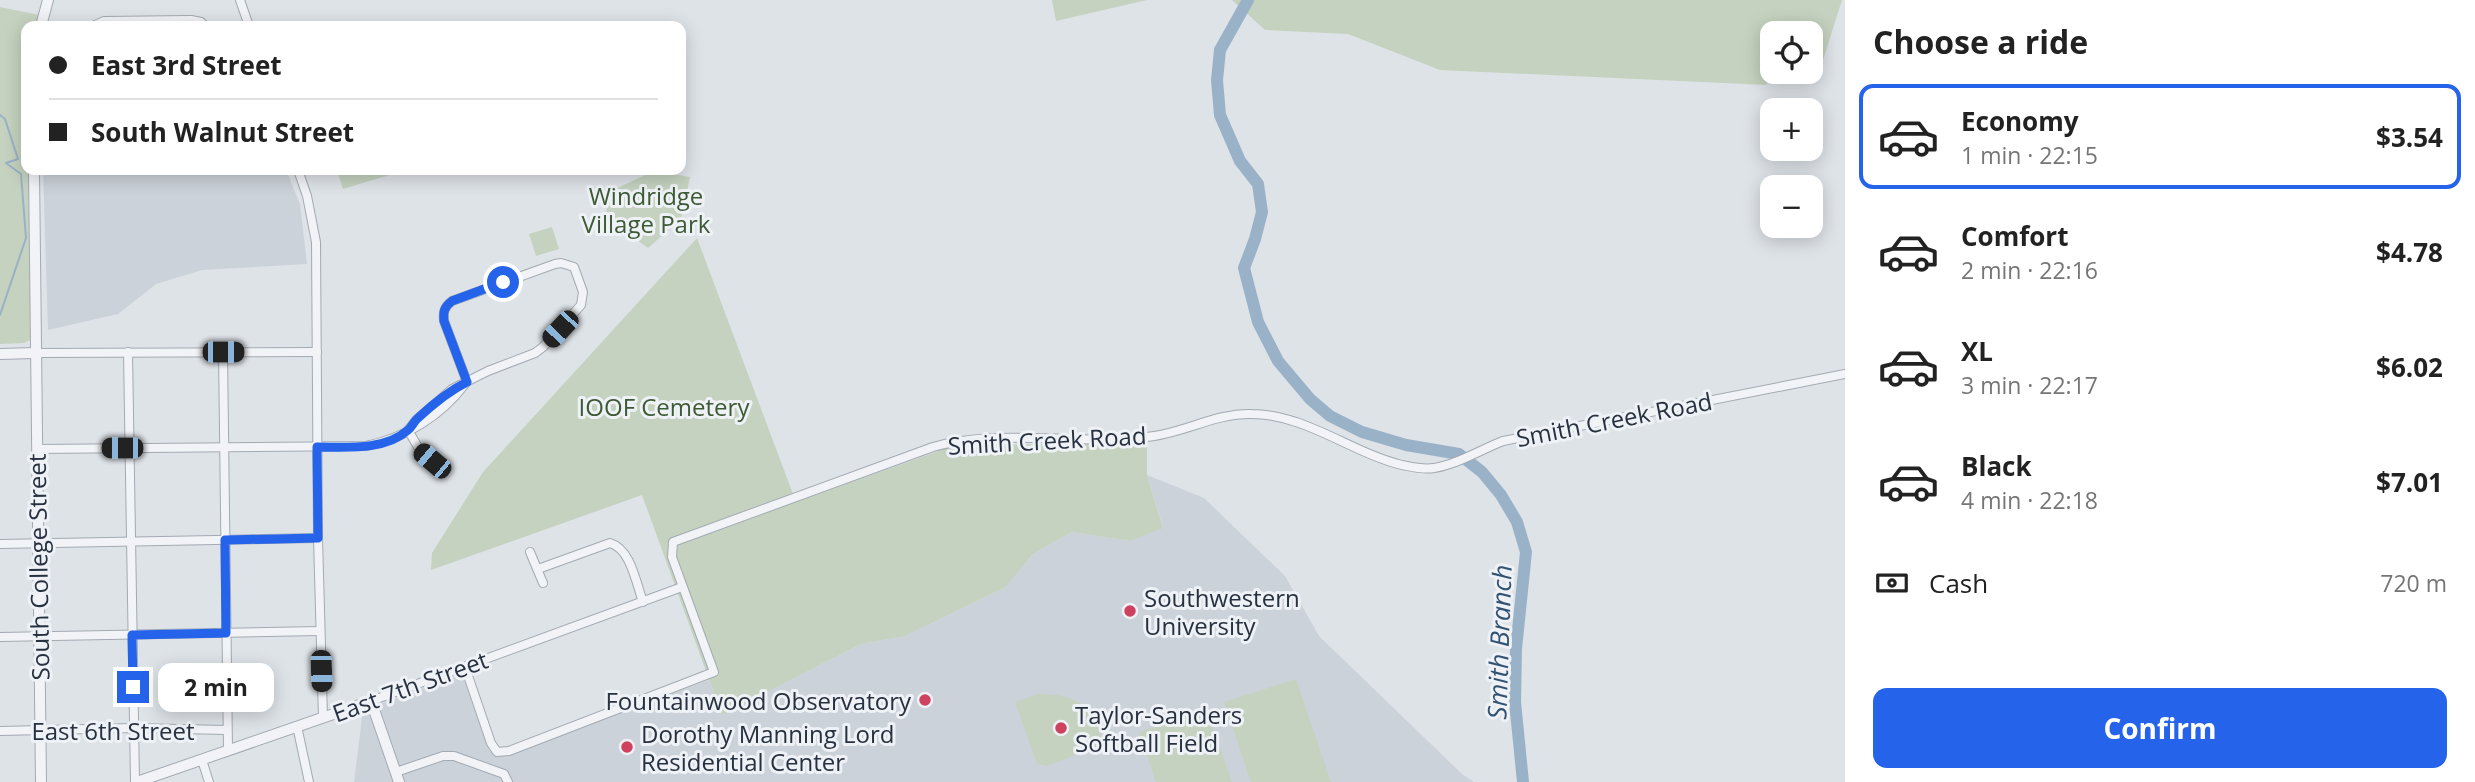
<!DOCTYPE html>
<meta charset="utf-8">
<style>
body{margin:0;font-family:"Open Sans",sans-serif;background:#f6f6f6;color:#222;height:100vh;display:flex;flex-direction:column;font-size:26px;white-space:nowrap}
*{box-sizing:border-box;margin:0}
p{font-size:23px;color:#767676}
.icon{flex:none;width:38px;height:38px;fill:none;stroke:currentColor;stroke-width:2;stroke-linecap:round;stroke-linejoin:round}
.map{position:relative;flex:1;overflow:hidden}
.panel{display:flex;flex-direction:column;background:#fff;width:630px}
.panel>*{flex:none}
.hud{position:absolute;left:21px;top:21px;width:665px;height:154px;border-radius:14px;box-shadow:0 4px 18px #0003;display:grid;align-content:center;height:154px;padding:0 28px;background:#fff}
.controls{position:absolute;left:1760px;top:21px;display:grid;gap:14px}
.controls a{display:grid;place-items:center;width:63px;height:63px;border-radius:14px;background:#fff;box-shadow:0 4px 18px #0003;font-size:35px}
.end{position:absolute;width:32px;height:32px;margin:-16px;border:9px solid #2563eb;background:#fff;box-shadow:0 0 0 4px #fff}
.from{border-radius:50%}
.bubble{position:absolute;height:49px;border-radius:14px;background:#fff;box-shadow:0 4px 18px #0003;font-size:23px;font-weight:700;line-height:49px;text-align:center}
.car{position:absolute;width:21px;height:42px;margin:-21px -10px;border-radius:9px;box-shadow:0 0 5px 2px #0007;background:linear-gradient(#222 24%,#8ab4d8 0 40%,#222 0 76%,#8ab4d8 0 86%,#222 0)}
.hud b{display:flex;align-items:center;gap:24px;height:66px;font-size:26px}
.hud b+b{border-top:2px solid #e0e0e0}
.hud i{width:18px;height:18px;background:#222}
ul{padding:0;list-style:none}
li{display:flex;align-items:center;gap:21px;height:105px;margin:0 14px 10px;padding:0 14px;border:4px solid transparent;border-radius:14px}
li div{flex:1}
li b{display:block;font-size:26px}
li em{font-style:normal;font-weight:700}
li.selected{border-color:#2563eb}
li>.icon{width:63px;height:63px;stroke-width:1.5}
h2{padding:0 28px;font-size:32px;line-height:84px}
.pay{display:flex;align-items:center;gap:18px;height:77px;padding:0 28px;font-size:26px}
.pay p{margin-inline-start:auto}
.button{display:flex;gap:14px;margin-top:auto;padding:14px 28px}
.button a{flex:1;height:80px;border-radius:14px;background:#2563eb;color:#fff;font-size:28px;font-weight:700;line-height:80px;text-align:center}
main{display:flex;flex:1;min-height:0}
.map>svg:first-child{display:block}
.built{fill:#ccd2da}
.green{fill:#c5d2bf}
.lines{fill:none;stroke-linecap:round;stroke-linejoin:round}
.stream{stroke:#99b2c8;stroke-width:2}
.river{stroke:#99b2c8;stroke-width:12}
.minor-casing{stroke:#a3aab2;stroke-width:10}
.tertiary-casing{stroke:#a3aab2;stroke-width:12}
.minor{stroke:#f1f3f6;stroke-width:8}
.tertiary{stroke:#f1f3f6;stroke-width:10}
.route{stroke:#2563eb;stroke-width:9}
.poi-dot{fill:#ce425f;stroke:#eef1f5;stroke-width:2.5}
.labels{text-anchor:middle;dominant-baseline:central;stroke-width:6;stroke-linejoin:round;paint-order:stroke}
.park-label{font-size:24px;fill:#3e5a35;stroke:#eef1f5}
.street-label{font-size:24px;fill:#27313f;stroke:#eef1f5}
.poi-label{font-size:24px;fill:#27313f;stroke:#eef1f5;text-anchor:start}
.water-label{font-size:26px;font-style:italic;fill:#325272;stroke:#eef1f5}
</style>
<main>
<div class="map">
<svg width="1845" height="782" viewBox="0 0 1845 782">
<rect width="100%" height="100%" fill="#dee3e8"/>
<g class="built">
<polygon points="43,170 286,170 300,204 307,264 202,270 156,284 118,314 48,330"/>
<polygon points="1147,475 1204,498 1285,576 1319,636 1462,774 1474,782 354,782 363,710 462,674 489,750 498,756 709,680 722,715 861,644 905,636 1006,587 1033,554 1072,532 1130,541 1163,527"/>
</g>
<g class="green">
<polygon points="1052,0 1147,0 1056,21"/>
<polygon points="1232,0 1842,0 1819,73 1811,72 1811,33 1773,33 1773,70 1766,85 1440,70 1348,34 1265,30"/>
<polygon points="0,7 39,15 37,26 26,26 26,170 30,170 30,340 24,343 0,344"/>
<polygon points="337,170 406,170 343,189"/>
<polygon points="654,171 690,177 681,219 648,248 604,216 615,189"/>
<polygon points="552,227 559,249 536,256 529,234"/>
<polygon points="697,238 796,502 947,448 967,445 1147,443 1147,475 1163,528 1130,541 1072,532 1033,554 1006,587 905,636 861,644 722,715 642,495 431,570 432,553 483,472"/>
<polygon points="1296,679 1331,782 1251,782 1224,702"/>
<path d="M 1038,694 C 1079,694 1092,706 1104,744 L 1047,766 L 1037,764 L 1015,702 Z"/>
<polygon points="1207,709 1232,782 1156,782 1139,732"/>
</g>
<g class="lines">
<polyline class="stream" points="0,115 5,119 18,159 6,163 21,174 26,238 0,315"/>
<polyline class="river" points="1248,0 1220,50 1217,80 1220,115 1240,161 1258,184 1262,212 1255,239 1244,268 1258,322 1278,361 1310,399 1330,416 1362,432 1406,445 1459,454 1482,472 1501,495 1517,522 1526,552 1516,649 1515,702 1523,782"/>
<defs>
<g id="minor">
<polyline points="240,0 249,26"/>
<polyline points="93,26 104,21 191,20 201,22 205,26"/>
<polyline points="298,170 307,196 316,242 318,538 323,718"/>
<polyline points="128,352 135,782"/>
<polyline points="223,352 228,750"/>
<polyline points="34,353 317,352"/>
<path d="M 408,430 L 416,420 L 452,389 L 488,371 L 535,353 L 543,347 L 581,305 L 583,292 L 574,267 L 561,263 L 555,264 L 452,301 C 444,307 443,312 444,321 L 467,382"/>
<polyline points="408,430 421,452 432,461"/>
<path d="M 37,449 L 366,446 C 405,438 441,416 465,384"/>
<polyline points="0,544 318,538"/>
<polyline points="530,552 543,583"/>
<path d="M 538,569 L 610,543 C 631,549 636,583 643,602"/>
<polyline points="0,637 319,631"/>
<path d="M 465,667 L 491,743 L 497,752 L 509,751 L 714,672 L 672,557 L 673,542 L 933,447 C 1004,427 1081,447 1154,436 C 1188,431 1217,413 1252,414 C 1305,414 1352,453 1402,465 C 1412,467 1424,470 1434,468 C 1458,464 1480,450 1503,441 L 1845,374"/>
<polyline points="371,701 682,587"/>
<polyline points="297,726 309,782"/>
<polyline points="0,731 134,728 227,730"/>
<polyline points="202,760 209,782"/>
<polyline points="396,772 443,756 454,756 504,774 508,782"/>
</g>
<g id="tertiary">
<polyline points="41,26 48,0"/>
<polyline points="34,170 41,782"/>
<polyline points="0,354 34,353"/>
<polyline points="137,782 371,701 399,782"/>
</g>
</defs>
<use href="#minor" class="minor-casing"/>
<use href="#tertiary" class="tertiary-casing"/>
<use href="#minor" class="minor"/>
<use href="#tertiary" class="tertiary"/>
</g>
<g class="lines">
<path class="route" d="M 133,687 L 132,635 L 226,633 L 225,540 L 318,538 L 317,447 C 345,447 385,451 408,430 C 412,427 414,421 418,418 C 433,404 449,391 467,382 L 444,321 C 443,312 444,307 452,301 L 503,282"/>
</g>
<g class="poi-dot">
<circle cx="1130" cy="611" r="7"/>
<circle cx="925" cy="700" r="7"/>
<circle cx="1061" cy="728" r="7"/>
<circle cx="627" cy="747" r="7"/>
</g>
<g class="labels">
<g class="park-label">
<text x="646" y="195">Windridge<tspan x="646" dy="28">Village Park</tspan></text>
<text x="664" y="406">IOOF Cemetery</text>
</g>
<g class="street-label">
<text transform="translate(1614 419) rotate(-11)">Smith Creek Road</text>
<text transform="translate(1047 440) rotate(-3)">Smith Creek Road</text>
<text transform="translate(38 567) rotate(-91)">South College Street</text>
<text transform="translate(410 686) rotate(-20)">East 7th Street</text>
<text x="113" y="730">East 6th Street</text>
</g>
<g class="poi-label">
<text x="1144" y="597">Southwestern<tspan x="1144" dy="28">University</tspan></text>
<text x="911" y="700" text-anchor="end">Fountainwood Observatory</text>
<text x="1075" y="714">Taylor-Sanders<tspan x="1075" dy="28">Softball Field</tspan></text>
<text x="641" y="733">Dorothy Manning Lord<tspan x="641" dy="28">Residential Center</tspan></text>
</g>
<g class="water-label">
<text transform="translate(1499 642) rotate(-88)">Smith Branch</text>
</g>
</g>
</svg>
<div class="controls">
<a><svg class="icon" aria-label="locate" viewBox="0 0 24 24"><circle cx="12" cy="12" r="6"/><path d="M12 2v4M12 18v4M2 12h4M18 12h4"/></svg></a>
<a>+</a>
<a>−</a>
</div>
<i class="end from" style="left:503px;top:282px"></i>
<i class="end" style="left:133px;top:687px"></i>
<div class="bubble" style="left:158px;top:663px;width:116px">2 min</div>
<i class="car" style="left:560px;top:329px;rotate:223deg"></i>
<i class="car" style="left:223px;top:352px;rotate:90deg"></i>
<i class="car" style="left:122px;top:448px;rotate:270deg"></i>
<i class="car" style="left:432px;top:461px;rotate:310deg"></i>
<i class="car" style="left:321px;top:671px;rotate:178deg"></i>
<div class="hud">
<b><i class="from"></i>East 3rd Street</b>
<b><i></i>South Walnut Street</b>
</div>
</div>
<section class="panel">
<h2>Choose a ride</h2>
<ul>
<li class="selected"><svg class="icon" aria-label="car" viewBox="0 0 24 24"><path d="M5 17H2v-5l4-1 3-4h7l3 4 3 1v5h-3M9 17h6M6 11h13"/><circle cx="7" cy="17" r="2"/><circle cx="17" cy="17" r="2"/></svg><div><b>Economy</b><p>1 min · 22:15</p></div><em>$3.54</em></li>
<li><svg class="icon" aria-label="car" viewBox="0 0 24 24"><path d="M5 17H2v-5l4-1 3-4h7l3 4 3 1v5h-3M9 17h6M6 11h13"/><circle cx="7" cy="17" r="2"/><circle cx="17" cy="17" r="2"/></svg><div><b>Comfort</b><p>2 min · 22:16</p></div><em>$4.78</em></li>
<li><svg class="icon" aria-label="car" viewBox="0 0 24 24"><path d="M5 17H2v-5l4-1 3-4h7l3 4 3 1v5h-3M9 17h6M6 11h13"/><circle cx="7" cy="17" r="2"/><circle cx="17" cy="17" r="2"/></svg><div><b>XL</b><p>3 min · 22:17</p></div><em>$6.02</em></li>
<li><svg class="icon" aria-label="car" viewBox="0 0 24 24"><path d="M5 17H2v-5l4-1 3-4h7l3 4 3 1v5h-3M9 17h6M6 11h13"/><circle cx="7" cy="17" r="2"/><circle cx="17" cy="17" r="2"/></svg><div><b>Black</b><p>4 min · 22:18</p></div><em>$7.01</em></li>
</ul>
<div class="pay"><svg class="icon" aria-label="cash" viewBox="0 0 24 24"><path d="M3 7h18v10H3z"/><circle cx="12" cy="12" r="2"/></svg>Cash<p>720 m</p></div>
<div class="button"><a>Confirm</a></div>
</section>
</main>
